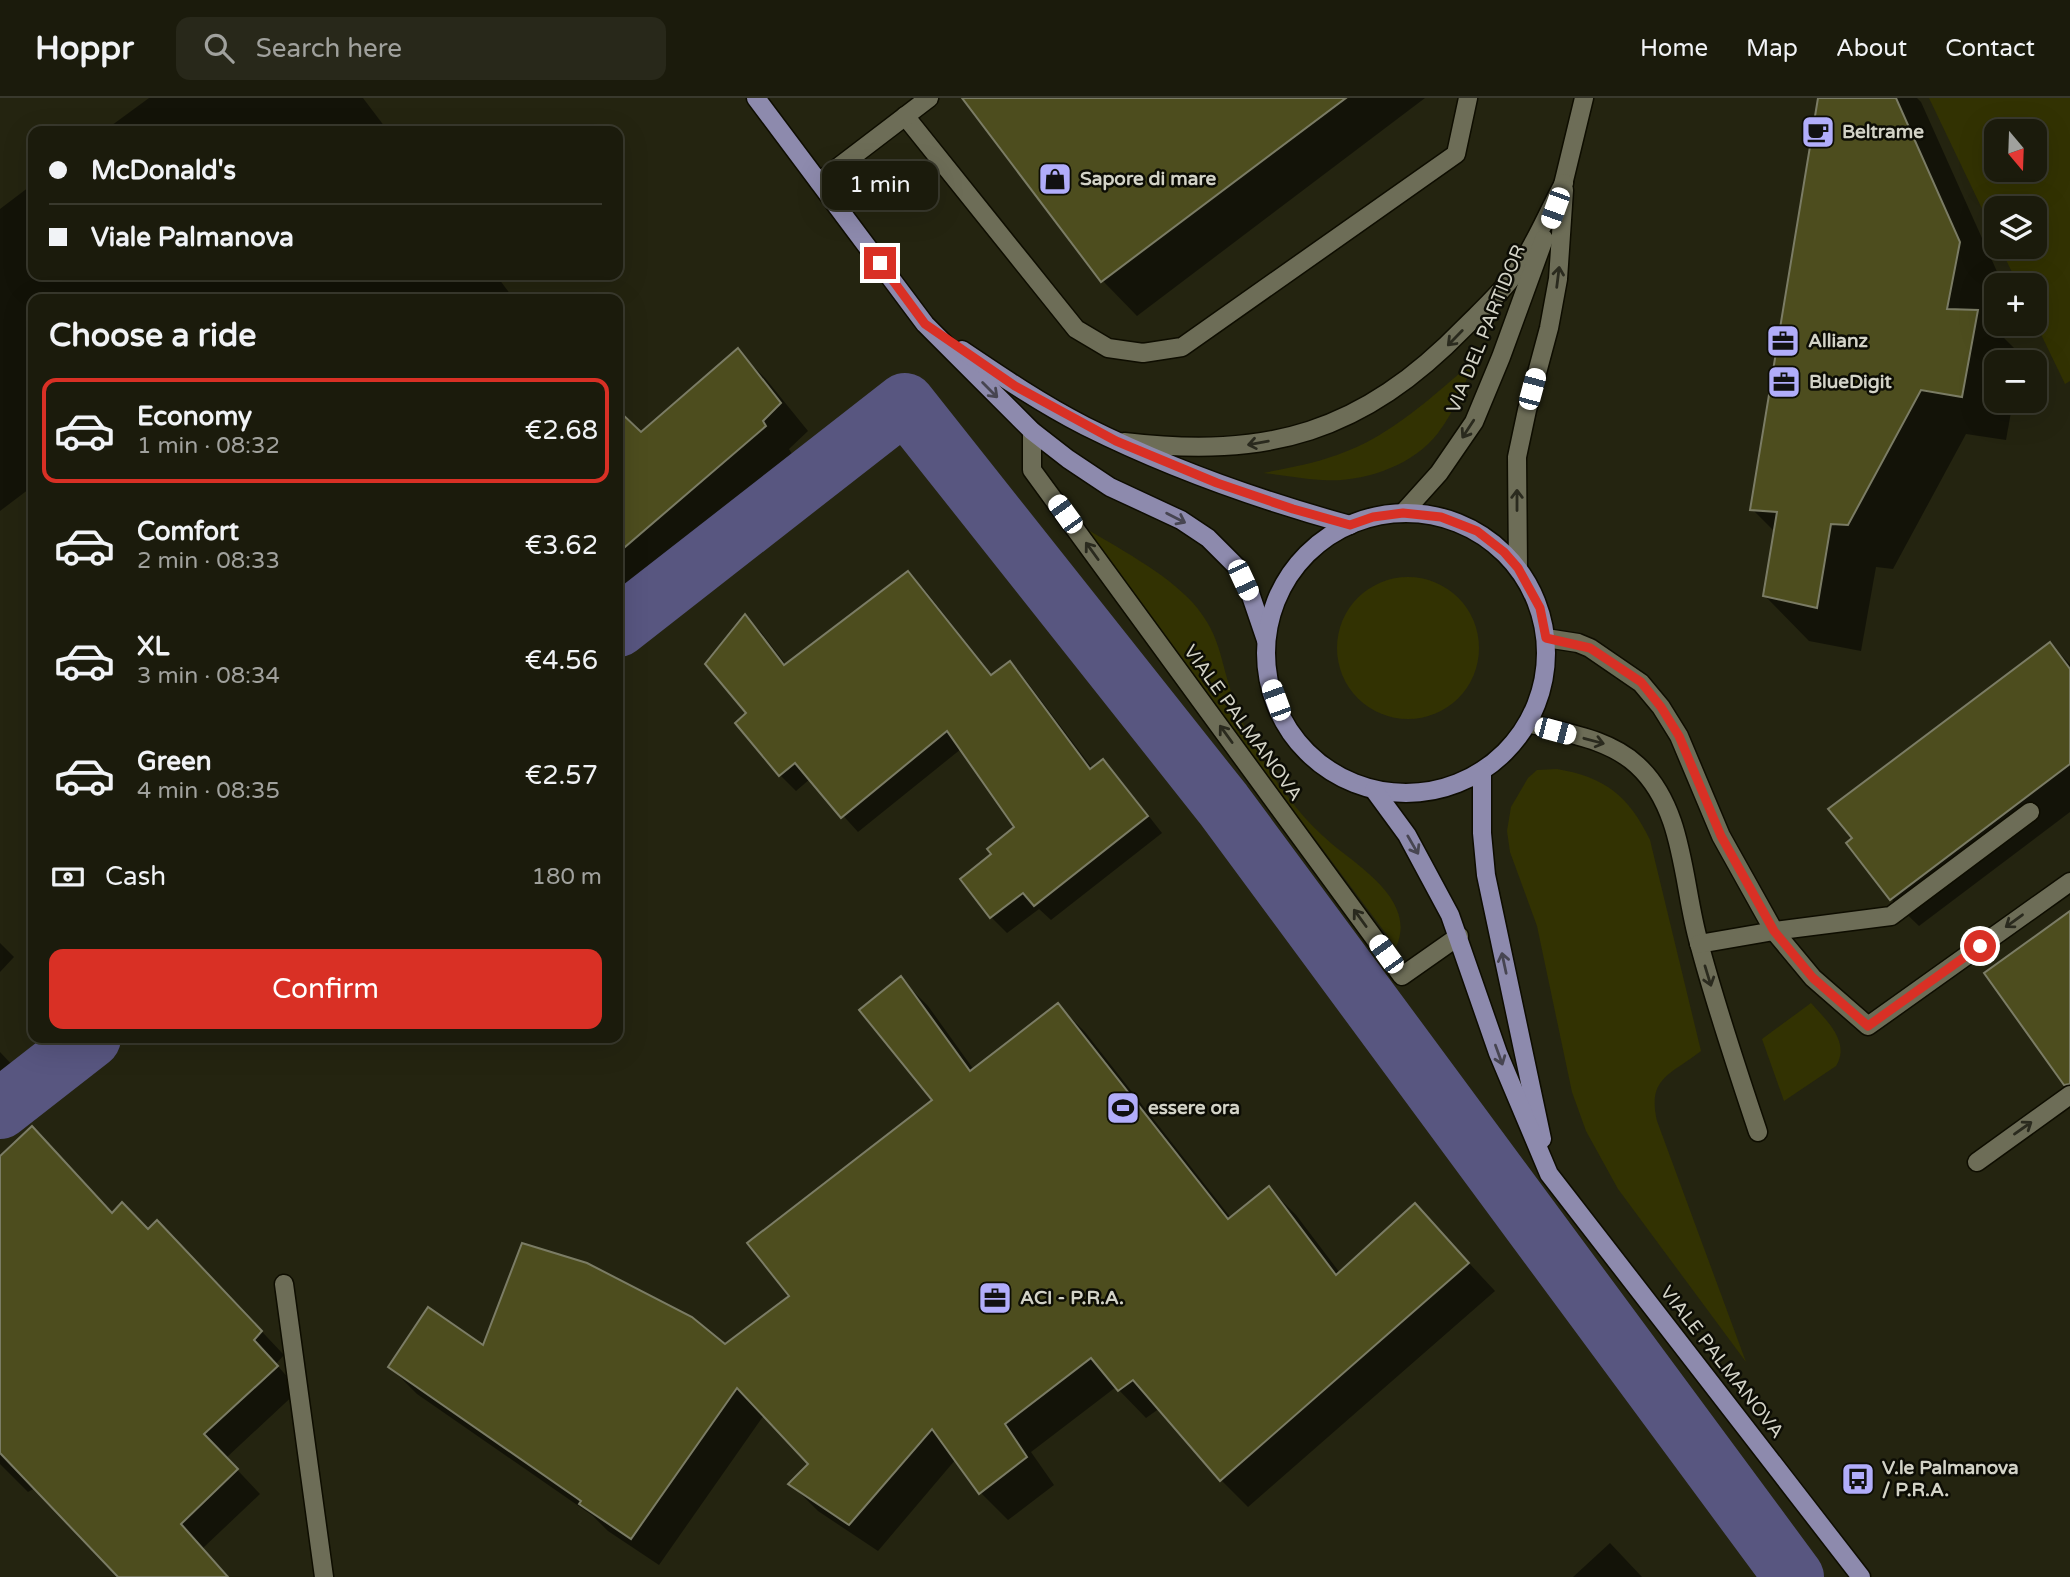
<!DOCTYPE html>
<meta charset="utf-8">
<style>
body{margin:0;font-family:"Varela Round",sans-serif;background:#28281a;color:#f1f3f6;height:100vh;display:flex;flex-direction:column;font-size:26px;white-space:nowrap}
*{box-sizing:border-box;margin:0}
p{font-size:23px;color:#a0a19d}
.icon{flex:none;width:38px;height:38px;fill:none;stroke:currentColor;stroke-width:2;stroke-linecap:round;stroke-linejoin:round}
.map{position:relative;flex:1;overflow:hidden}
.drawer{position:absolute;left:28px;top:196px;width:595px;height:749px;display:flex;flex-direction:column;background:#1b1b0c;border-radius:14px;box-shadow:0 7px 28px #0002,0 0 0 2px #39392d}
.drawer>*{flex:none}
.top-card{position:absolute;left:28px;top:28px;width:595px;height:154px;border-radius:14px;box-shadow:0 7px 28px #0002,0 0 0 2px #39392d;display:grid;align-content:center;height:154px;padding:0 21px;background:#1b1b0c}
.needle{width:46px;rotate:161deg}
.controls{position:absolute;left:1984px;top:21px;display:grid;gap:14px}
.controls a{display:grid;place-items:center;width:63px;height:63px;border-radius:14px;background:#1b1b0c;box-shadow:0 7px 28px #0002,0 0 0 2px #39392d;font-size:35px}
.end{position:absolute;width:32px;height:32px;margin:-16px;border:9px solid #d93025;background:#fff;box-shadow:0 0 0 4px #fff}
.from{border-radius:50%}
.bubble{position:absolute;height:49px;border-radius:14px;background:#1b1b0c;box-shadow:0 7px 28px #0002,0 0 0 2px #39392d;font-size:23px;font-weight:600;line-height:49px;text-align:center}
.car{position:absolute;width:21px;height:42px;margin:-21px -10px;border-radius:9px;box-shadow:0 0 5px 2px #0007;background:linear-gradient(#fff 24%,#345 0 40%,#fff 0 76%,#345 0 86%,#fff 0)}
.top-card b{display:flex;align-items:center;gap:24px;height:66px;font-size:26px}
.top-card b+b{border-top:2px solid #39392d}
.top-card i{width:18px;height:18px;background:#f1f3f6}
ul{padding:0;list-style:none}
li{display:flex;align-items:center;gap:21px;height:105px;margin:0 14px 10px;padding:0 7px;border:4px solid transparent;border-radius:14px}
li div{flex:1}
li b{display:block;font-size:26px}
li em{font-style:normal;font-weight:600}
li.current{border-color:#d93025}
li>.icon{width:63px;height:63px;stroke-width:1.5}
h2{padding:0 21px;font-size:32px;line-height:84px}
.pay{display:flex;align-items:center;gap:18px;height:77px;padding:0 21px;font-size:26px}
.pay p{margin-inline-start:auto}
.primary-button{display:flex;gap:14px;margin-top:auto;padding:14px 21px}
.primary-button a{flex:1;height:80px;border-radius:14px;background:#d93025;color:#fff;font-size:28px;font-weight:600;line-height:80px;text-align:center}
header{display:flex;align-items:center;gap:42px;box-sizing:border-box;height:98px;padding:0 35px;background:#1b1b0c;border-bottom:2px solid #39392d}
header strong{font-size:33px}
nav{display:flex;gap:38px;margin-inline-start:auto;font-size:24px}
.search{width:490px;height:63px;background:#28281a;display:flex;align-items:center;gap:18px;box-sizing:border-box;padding:0 24px;border-radius:14px;color:#a0a19d;font-size:26px}
.map>svg:first-child{display:block}
.green{fill:#323202;fill-rule:evenodd}
.shadow{fill:#0007}
.lines{fill:none;stroke-linecap:round;stroke-linejoin:round}
.canal{stroke:#585680;stroke-width:60}
.building{fill:#4d4d1e;stroke:#7b7c65;stroke-width:2}
.lane-casing{stroke:#0e0d00;stroke-width:21}
.secondary-casing{stroke:#0e0d00;stroke-width:21}
.primary-casing{stroke:#0e0d00;stroke-width:21}
.lane{stroke:#6d6d57;stroke-width:18}
.secondary{stroke:#6d6d57;stroke-width:18}
.primary{stroke:#8d8aad;stroke-width:18}
.oneway{stroke:#2a2a1e}
.oneway2{stroke:#474551}
.route{stroke:#d93025;stroke-width:9}
.labels{text-anchor:middle;dominant-baseline:central;stroke-width:5;stroke-linejoin:round;paint-order:stroke}
.poi-label{font-size:19px;font-weight:bold;fill:#d3d3c7;stroke:#0d0d05;text-anchor:start}
.street-label{font-size:19px;fill:#d3d3c7;stroke:#0d0d05}
</style>
<header>
<strong>Hoppr</strong>
<div class="search"><svg class="icon" aria-label="search" viewBox="0 0 24 24"><circle cx="10" cy="10" r="6"/><path d="M15 15l6 6"/></svg>Search here</div>
<nav><a>Home</a><a>Map</a><a>About</a><a>Contact</a></nav>
</header>
<div class="map">
<svg width="2070" height="1479" viewBox="0 0 2070 1479">
<rect width="100%" height="100%" fill="#242410"/>
<g class="green">
<path d="M 1929,0 L 2070,0 L 2070,283 L 2065,286 L 2035,224 L 2035,187 L 2018,187 L 2000,149 L 2035,149 L 2035,110 L 1997,110 L 1997,142 ZM 1997,33 L 2035,33 L 2035,72 L 1997,72 Z"/>
<path d="M 1475,262 C 1464,287 1455,313 1438,335 C 1413,368 1362,385 1322,382 C 1302,381 1282,377 1263,375 C 1288,370 1312,366 1337,357 C 1390,339 1433,298 1475,262 Z"/>
<path d="M 1080,427 C 1116,449 1165,474 1193,505 C 1218,534 1219,553 1229,587 C 1241,630 1267,673 1295,708 C 1306,722 1318,734 1332,746 C 1361,770 1417,804 1396,849 Z"/>
<circle cx="1408" cy="550" r="71"/>
<path d="M 1557,671 C 1605,679 1629,698 1650,742 L 1701,953 C 1670,977 1647,980 1657,1023 L 1746,1264 L 1618,1091 L 1586,1033 L 1572,994 L 1537,828 L 1510,754 L 1507,733 L 1511,709 L 1528,680 L 1537,672 Z"/>
<path d="M 1811,905 C 1826,922 1851,944 1836,968 L 1784,1003 L 1762,941 Z"/>
</g>
<g class="shadow">
<polygon points="149,0 363,0 388,33 104,33"/>
<polygon points="964,0 1425,0 1137,218 1103,183"/>
<polygon points="1820,0 1917,0 1921,4 2003,187 1997,187 1996,232 2022,258 2020,264 1997,264 1997,303 2013,303 2006,342 1966,336 1893,471 1876,469 1861,553 1809,543 1765,498 1775,434 1752,411"/>
<polygon points="33,86 33,177 496,177 514,201 33,201 33,388 0,413 0,111"/>
<polygon points="738,253 765,280 808,333 789,351 792,356 618,506 618,333 628,325 641,336"/>
<polygon points="908,475 924,491 993,578 1009,565 1025,581 1093,671 1103,664 1119,680 1162,735 1051,822 1039,811 1007,835 991,819 993,757 1017,730 961,651 858,734 810,681 796,693 780,677 748,615 745,518 761,534 787,568"/>
<polygon points="2050,546 2070,566 2070,714 1919,828 1891,801"/>
<polygon points="0,845 14,859 0,874"/>
<polygon points="901,881 928,908 974,972 1058,907 1085,934 1231,1120 1269,1090 1296,1117 1340,1175 1415,1107 1495,1193 1248,1409 1221,1382 1160,1310 1146,1320 1116,1289 1031,1354 1054,1387 1008,1422 981,1395 956,1361 878,1453 818,1413 791,1386 810,1366 764,1317 659,1467 608,1433 593,1418 417,1296 390,1269 484,1250 725,1248 791,1198 934,1003"/>
<polygon points="0,954 16,971 0,984"/>
<polygon points="0,1059 113,1116 180,1147 284,1257 276,1266 299,1292 226,1360 260,1396 203,1450 229,1479 116,1479 119,1477 35,1390 28,1394 0,1366"/>
<polygon points="1610,1445 1642,1479 1573,1479"/>
</g>
<g class="lines">
<g class="canal">
<polyline points="618,529 905,305 1223,706 1794,1479"/>
<polyline points="0,1011 91,940"/>
</g>
</g>
<g class="building">
<polygon points="962,0 1346,0 1101,184"/>
<polygon points="1818,0 1896,0 1960,144 1947,211 1978,212 1962,299 1921,292 1848,427 1831,426 1817,510 1763,498 1777,414 1750,412"/>
<polygon points="738,250 781,305 763,323 766,328 618,455 618,312 641,334"/>
<polygon points="908,473 991,577 1010,563 1090,671 1103,661 1148,718 1034,808 1023,795 990,820 960,781 991,756 987,751 1014,729 947,633 841,720 795,665 779,678 735,625 746,615 705,566 745,516 784,567"/>
<polygon points="2050,544 2070,571 2070,666 1890,802 1846,745 1852,740 1828,711"/>
<polygon points="2070,813 2070,986 2064,987 1984,875"/>
<polygon points="901,878 970,973 1058,905 1228,1121 1269,1088 1336,1177 1415,1105 1469,1165 1220,1383 1133,1282 1118,1293 1091,1260 1005,1326 1027,1359 979,1396 932,1331 849,1427 788,1386 808,1366 737,1290 631,1441 579,1406 581,1403 388,1269 428,1209 483,1247 522,1145 587,1165 692,1219 725,1246 789,1198 747,1145 932,1002 859,912"/>
<polygon points="32,1028 112,1115 122,1104 148,1131 157,1122 262,1233 254,1242 278,1268 204,1336 238,1371 181,1426 228,1479 118,1479 0,1355 0,1058"/>
</g>
<g class="lines">
<defs>
<g id="lane">
<polyline points="905,18 1076,231 1108,250 1143,255 1182,249 1456,56 1468,0"/>
<polyline points="819,84 929,0"/>
<polyline points="1032,333 1032,372 1402,878 1459,838"/>
<polyline points="1546,540 1578,545 1590,550 1641,585 1661,609 1679,638 1721,738 1774,833 1813,880 1868,928 2070,784"/>
<path d="M 1528,625 C 1564,635 1608,640 1637,667 C 1685,711 1682,786 1699,845 C 1716,909 1737,971 1758,1034"/>
<polyline points="1699,846 1774,833 1891,818 2030,714"/>
<polyline points="1977,1064 2070,997"/>
<polyline points="284,1186 324,1479"/>
</g>
<g id="secondary">
<polyline points="1561,95 1584,0"/>
<path d="M 1124,344 C 1268,361 1362,335 1465,229 C 1482,212 1502,194 1516,174 C 1535,147 1548,114 1564,85"/>
<polyline points="1403,415 1439,375 1474,324 1501,259 1544,141"/>
<polyline points="1518,470 1517,359 1527,312 1549,230 1558,181 1564,92"/>
</g>
<g id="primary">
<polyline points="756,0 925,226 1032,333 1068,361 1110,389 1181,422 1208,440 1237,469 1250,495 1266,542"/>
<path d="M 962,252 C 1002,279 1042,306 1085,328 C 1169,370 1259,402 1350,427"/>
<circle cx="1406" cy="555" r="140"/>
<polyline points="1482,673 1482,735 1486,777 1542,1041"/>
<polyline points="1374,692 1407,737 1450,817 1498,955 1549,1076 1861,1479"/>
</g>
</defs>
<use href="#lane" class="lane-casing"/>
<use href="#secondary" class="secondary-casing"/>
<use href="#primary" class="primary-casing"/>
<use href="#lane" class="lane"/>
<use href="#secondary" class="secondary"/>
<use href="#primary" class="primary"/>
</g>
<defs><path id="oneway-shaft" d="M-6 0H5M1.5-3L5.5 0L1.5 3" fill="none" stroke-width="1.6" stroke-linecap="round" stroke-linejoin="round" transform="scale(1.75)"/></defs>
<g class="oneway">
<use href="#oneway-shaft" transform="translate(1558 179) rotate(-83)"/>
<use href="#oneway-shaft" transform="translate(1455 240) rotate(134)"/>
<use href="#oneway-shaft" transform="translate(1468 331) rotate(123)"/>
<use href="#oneway-shaft" transform="translate(1258 345) rotate(170)"/>
<use href="#oneway-shaft" transform="translate(1517 402) rotate(-90)"/>
<use href="#oneway-shaft" transform="translate(1092 453) rotate(-126)"/>
<use href="#oneway-shaft" transform="translate(1226 636) rotate(-126)"/>
<use href="#oneway-shaft" transform="translate(1594 643) rotate(15)"/>
<use href="#oneway-shaft" transform="translate(1360 820) rotate(-126)"/>
<use href="#oneway-shaft" transform="translate(2014 823) rotate(144)"/>
<use href="#oneway-shaft" transform="translate(1708 878) rotate(73)"/>
<use href="#oneway-shaft" transform="translate(2023 1030) rotate(-35)"/>
</g>
<g class="oneway2">
<use href="#oneway-shaft" transform="translate(990 292) rotate(45)"/>
<use href="#oneway-shaft" transform="translate(1176 420) rotate(27)"/>
<use href="#oneway-shaft" transform="translate(1413 747) rotate(60)"/>
<use href="#oneway-shaft" transform="translate(1504 865) rotate(-102)"/>
<use href="#oneway-shaft" transform="translate(1499 957) rotate(70)"/>
</g>
<g class="lines">
<polyline class="route" points="880,165 925,226 1015,288 1116,343 1217,385 1293,411 1350,427 1373,419 1403,415 1441,419 1477,433 1504,454 1518,470 1540,510 1546,540 1590,550 1641,584 1661,609 1679,638 1721,738 1774,833 1813,880 1868,928 1980,848"/>
</g>
<defs>
<symbol id="cafe-square" viewBox="-11 -11 22 22"><rect x="-9" y="-9" width="18" height="18" rx="4" fill="#b1adfa" stroke="#0d0d05"/><path d="M-5.5-4.5H6V0H3Q3 3.5 0 3.5H-2.5Q-5.5 3.5-5.5 0ZM3-3.2v2h1.7v-2ZM-6 4.5H4V6H-6Z" fill="#111"/></symbol>
<symbol id="shop-square" viewBox="-11 -11 22 22"><rect x="-9" y="-9" width="18" height="18" rx="4" fill="#b1adfa" stroke="#0d0d05"/><path d="M-5-2.5h2.3a2.7 3.5 0 0 1 5.4 0H5L5.5 6h-11ZM-1.5-2.5h3a1.5 2.3 0 0 0-3 0Z" fill="#111"/></symbol>
<symbol id="office-square" viewBox="-11 -11 22 22"><rect x="-9" y="-9" width="18" height="18" rx="4" fill="#b1adfa" stroke="#0d0d05"/><path d="M-6-3h4V-5.5h4V-3h4V5H-6ZM-1-4.5V-3h2v-1.5ZM-6 0V1H6V0Z" fill="#111"/></symbol>
<symbol id="stadium-square" viewBox="-11 -11 22 22"><rect x="-9" y="-9" width="18" height="18" rx="4" fill="#b1adfa" stroke="#0d0d05"/><path d="M0-5a6.5 5 0 1 0 0 10a6.5 5 0 1 0 0-10ZM-3.5-1.8h7v3.6h-7Z" fill="#111"/></symbol>
<symbol id="bus-square" viewBox="-11 -11 22 22"><rect x="-9" y="-9" width="18" height="18" rx="4" fill="#b1adfa" stroke="#0d0d05"/><path d="M-5-6H5V4H4V6H2V4H-2V6H-4V4H-5ZM-3.5-4V0h7V-4ZM-3.5 1.2v1.5H-2V1.2ZM2 1.2v1.5H3.5V1.2Z" fill="#111"/></symbol>
</defs>
<g fill-rule="evenodd">
<use href="#cafe-square" x="1799" y="15" width="38" height="38"/>
<use href="#shop-square" x="1036" y="62" width="38" height="38"/>
<use href="#office-square" x="1764" y="224" width="38" height="38"/>
<use href="#office-square" x="1765" y="265" width="38" height="38"/>
<use href="#stadium-square" x="1104" y="991" width="38" height="38"/>
<use href="#office-square" x="976" y="1181" width="38" height="38"/>
<use href="#bus-square" x="1839" y="1362" width="38" height="38"/>
</g>
<g class="labels">
<g class="poi-label">
<text x="1842" y="34">Beltrame</text>
<text x="1080" y="81">Sapore di mare</text>
<text x="1808" y="243">Allianz</text>
<text x="1809" y="284">BlueDigit</text>
<text x="1148" y="1010">essere ora</text>
<text x="1020" y="1200">ACI - P.R.A.</text>
<text x="1882" y="1370">V.le Palmanova<tspan x="1882" dy="22">/ P.R.A.</tspan></text>
</g>
<g class="street-label">
<text transform="translate(1486 231) rotate(-68)">VIA DEL PARTIDOR</text>
<text transform="translate(1243 625) rotate(54)">VIALE PALMANOVA</text>
<text transform="translate(1722 1264) rotate(52)">VIALE PALMANOVA</text>
</g>
</g>
</svg>
<div class="controls">
<a><svg class="needle" viewBox="-14 -14 28 28"><path d="M0-13l5 13h-10z" fill="#e53935"/><path d="M0 13l5-13h-10z" fill="#a0a19d"/></svg></a>
<a><svg class="icon" aria-label="layers" viewBox="0 0 24 24"><path d="M12 4l9 5-9 5-9-5zM3 14l9 5 9-5"/></svg></a>
<a>+</a>
<a>−</a>
</div>
<i class="end from" style="left:1980px;top:848px"></i>
<i class="end" style="left:880px;top:165px"></i>
<div class="bubble" style="left:822px;top:63px;width:116px">1 min</div>
<i class="car" style="left:1555px;top:110px;rotate:200deg"></i>
<i class="car" style="left:1532px;top:291px;rotate:15deg"></i>
<i class="car" style="left:1065px;top:416px;rotate:324deg"></i>
<i class="car" style="left:1243px;top:482px;rotate:155deg"></i>
<i class="car" style="left:1276px;top:602px;rotate:340deg"></i>
<i class="car" style="left:1555px;top:633px;rotate:105deg"></i>
<i class="car" style="left:1386px;top:856px;rotate:324deg"></i>
<div class="top-card">
<b><i class="from"></i>McDonald's</b>
<b><i></i>Viale Palmanova</b>
</div>
<section class="drawer">
<h2>Choose a ride</h2>
<ul>
<li class="current"><svg class="icon" aria-label="car" viewBox="0 0 24 24"><path d="M5 17H2v-5l4-1 3-4h7l3 4 3 1v5h-3M9 17h6M6 11h13"/><circle cx="7" cy="17" r="2"/><circle cx="17" cy="17" r="2"/></svg><div><b>Economy</b><p>1 min · 08:32</p></div><em>€2.68</em></li>
<li><svg class="icon" aria-label="car" viewBox="0 0 24 24"><path d="M5 17H2v-5l4-1 3-4h7l3 4 3 1v5h-3M9 17h6M6 11h13"/><circle cx="7" cy="17" r="2"/><circle cx="17" cy="17" r="2"/></svg><div><b>Comfort</b><p>2 min · 08:33</p></div><em>€3.62</em></li>
<li><svg class="icon" aria-label="car" viewBox="0 0 24 24"><path d="M5 17H2v-5l4-1 3-4h7l3 4 3 1v5h-3M9 17h6M6 11h13"/><circle cx="7" cy="17" r="2"/><circle cx="17" cy="17" r="2"/></svg><div><b>XL</b><p>3 min · 08:34</p></div><em>€4.56</em></li>
<li><svg class="icon" aria-label="car" viewBox="0 0 24 24"><path d="M5 17H2v-5l4-1 3-4h7l3 4 3 1v5h-3M9 17h6M6 11h13"/><circle cx="7" cy="17" r="2"/><circle cx="17" cy="17" r="2"/></svg><div><b>Green</b><p>4 min · 08:35</p></div><em>€2.57</em></li>
</ul>
<div class="pay"><svg class="icon" aria-label="cash" viewBox="0 0 24 24"><path d="M3 7h18v10H3z"/><circle cx="12" cy="12" r="2"/></svg>Cash<p>180 m</p></div>
<div class="primary-button"><a>Confirm</a></div>
</section>
</div>
